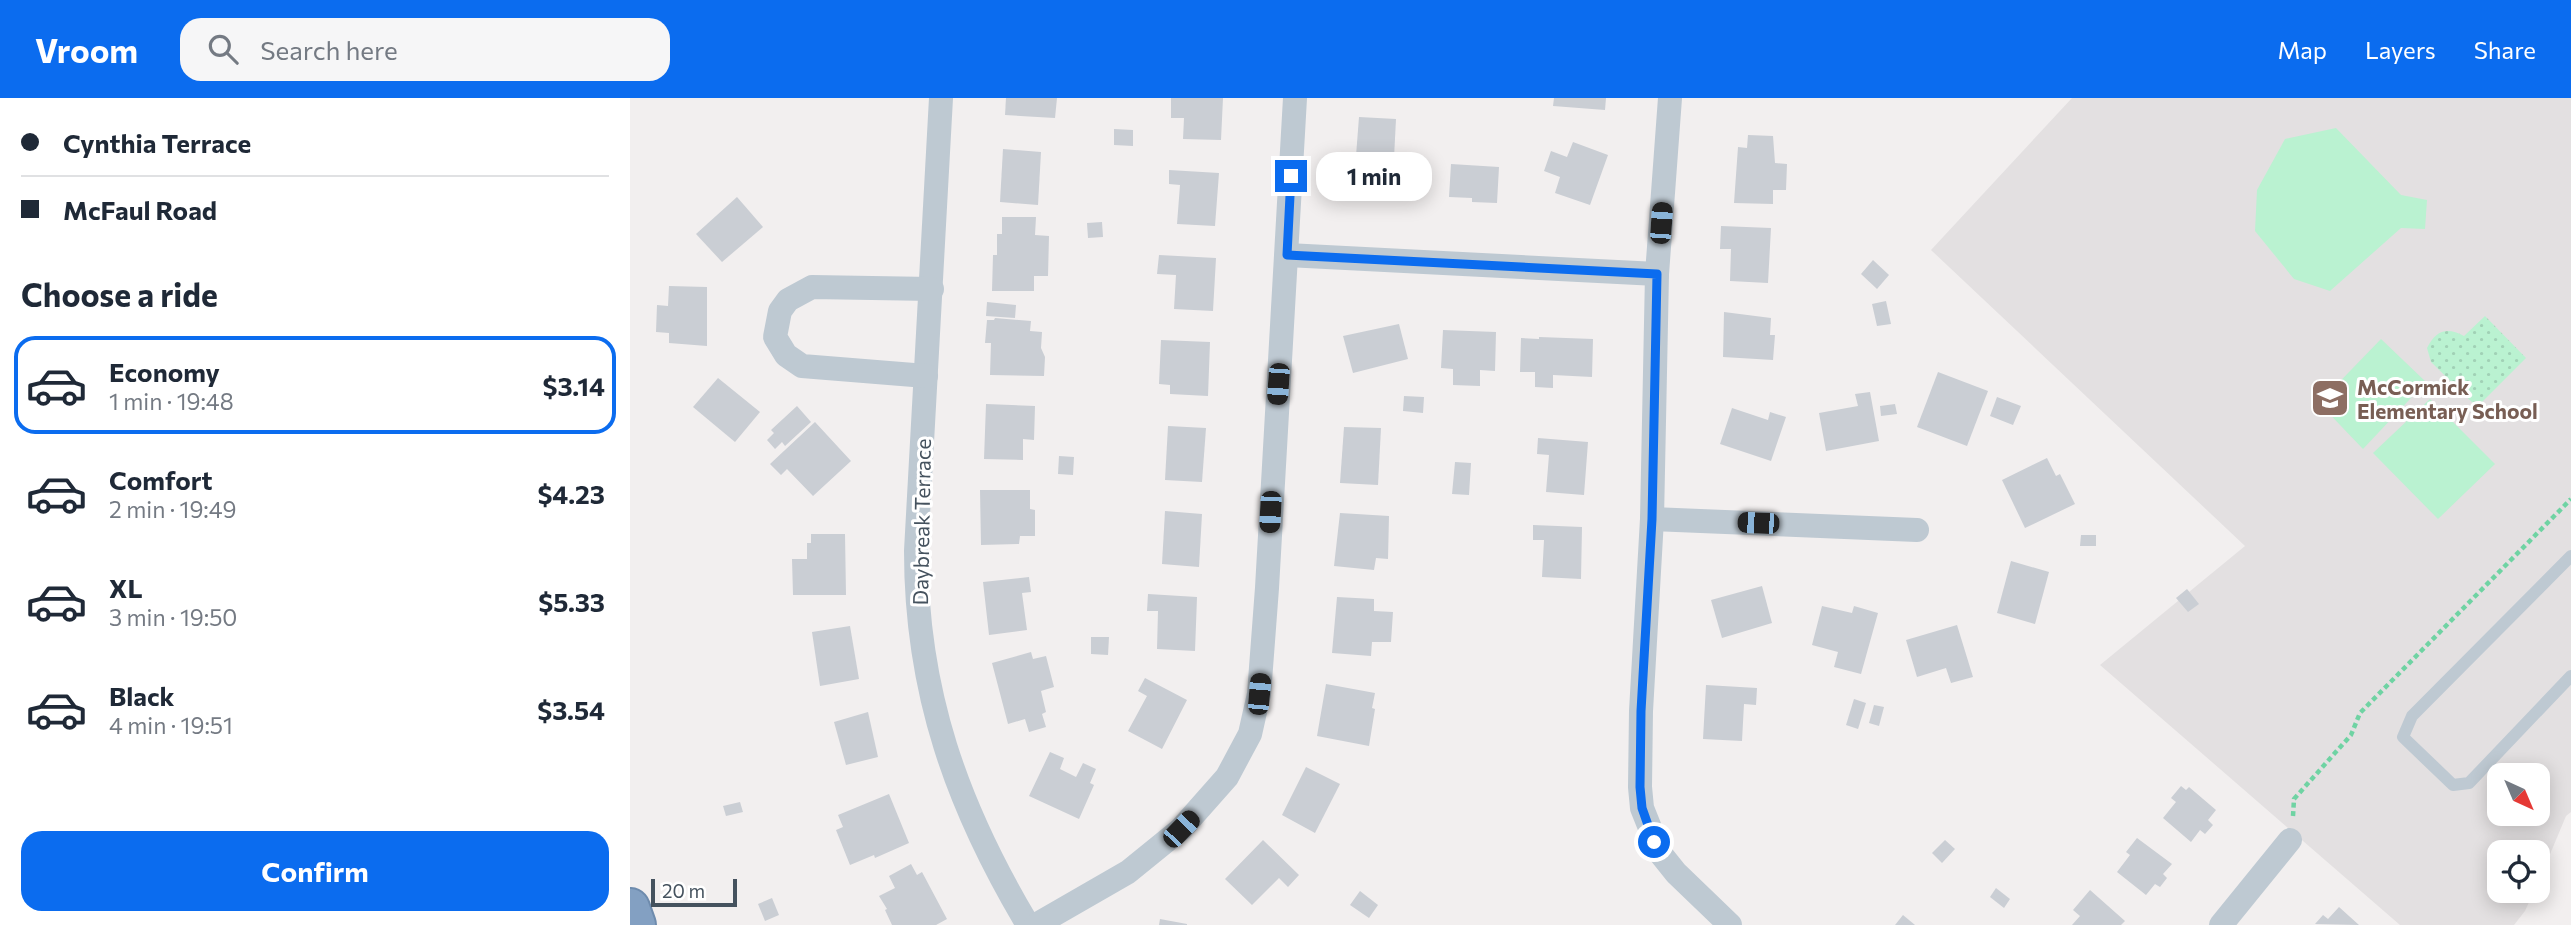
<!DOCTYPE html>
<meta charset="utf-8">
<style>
body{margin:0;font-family:Commissioner,sans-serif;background:#f6f6f7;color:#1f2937;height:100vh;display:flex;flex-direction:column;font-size:26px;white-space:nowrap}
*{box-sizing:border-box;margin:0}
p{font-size:23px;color:#747a83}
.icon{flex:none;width:38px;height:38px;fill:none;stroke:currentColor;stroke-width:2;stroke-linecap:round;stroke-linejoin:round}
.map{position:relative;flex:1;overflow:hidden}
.side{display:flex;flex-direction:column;background:#fff;width:630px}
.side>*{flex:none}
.hud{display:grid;align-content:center;height:154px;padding:0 21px;background:#fff}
.needle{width:46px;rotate:136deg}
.buttons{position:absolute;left:1857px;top:665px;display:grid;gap:14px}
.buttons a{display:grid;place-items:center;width:63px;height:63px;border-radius:14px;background:#fff;box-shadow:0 4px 18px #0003;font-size:35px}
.scale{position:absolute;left:21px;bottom:18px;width:86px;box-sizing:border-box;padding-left:7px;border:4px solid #45525e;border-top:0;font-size:19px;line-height:24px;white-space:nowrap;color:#45525e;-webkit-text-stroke:5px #fff;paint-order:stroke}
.end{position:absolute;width:32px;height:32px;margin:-16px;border:9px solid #0b6cef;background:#fff;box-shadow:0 0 0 4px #fff}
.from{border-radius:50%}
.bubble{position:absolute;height:49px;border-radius:21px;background:#fff;box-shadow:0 4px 18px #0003;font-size:23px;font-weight:700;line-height:49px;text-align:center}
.car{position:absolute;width:21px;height:42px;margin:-21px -10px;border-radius:9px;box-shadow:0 0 5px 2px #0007;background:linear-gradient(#222 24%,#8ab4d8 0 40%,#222 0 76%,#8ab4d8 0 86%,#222 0)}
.hud b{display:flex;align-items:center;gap:24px;height:66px;font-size:26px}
.hud b+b{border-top:2px solid #e0e1e3}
.hud i{width:18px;height:18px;background:#1f2937}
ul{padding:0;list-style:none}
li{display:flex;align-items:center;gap:21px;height:98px;margin:0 14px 10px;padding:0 7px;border:4px solid transparent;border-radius:21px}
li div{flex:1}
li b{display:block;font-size:26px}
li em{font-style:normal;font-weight:700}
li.selected{border-color:#0b6cef}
li>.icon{width:63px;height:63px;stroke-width:1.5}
h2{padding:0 21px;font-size:32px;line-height:84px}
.cta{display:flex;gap:14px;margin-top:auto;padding:14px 21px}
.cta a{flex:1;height:80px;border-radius:21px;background:#0b6cef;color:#fff;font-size:28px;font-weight:700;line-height:80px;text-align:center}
header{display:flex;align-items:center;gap:42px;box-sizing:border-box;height:98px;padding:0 35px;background:#0b6cef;color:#fff}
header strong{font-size:33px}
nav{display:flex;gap:38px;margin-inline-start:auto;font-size:24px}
.search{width:490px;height:63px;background:#f6f6f7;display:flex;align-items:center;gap:18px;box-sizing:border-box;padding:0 24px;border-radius:21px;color:#747a83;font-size:26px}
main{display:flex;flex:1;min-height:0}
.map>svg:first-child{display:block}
.education{fill:#e3e0e1;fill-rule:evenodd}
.park{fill:url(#park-dots)}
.pitch{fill:#baf2d1}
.building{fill:#caced4}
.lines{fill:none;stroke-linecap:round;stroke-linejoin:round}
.motorway-casing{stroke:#6e8bad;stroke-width:42}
.path{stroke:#6fd3a3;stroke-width:4.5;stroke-dasharray:5 3.5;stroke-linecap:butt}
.service{stroke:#bec9d2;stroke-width:12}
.minor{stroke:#bec9d2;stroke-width:24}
.motorway{stroke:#83a0c2;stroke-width:38}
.route{stroke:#0b6cef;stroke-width:9}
.labels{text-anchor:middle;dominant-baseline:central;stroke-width:6;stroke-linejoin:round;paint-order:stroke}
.education-label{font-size:21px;font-weight:bold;fill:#785e54;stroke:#fff;text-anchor:start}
.street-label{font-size:21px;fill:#45525e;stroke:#fff}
</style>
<header>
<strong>Vroom</strong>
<div class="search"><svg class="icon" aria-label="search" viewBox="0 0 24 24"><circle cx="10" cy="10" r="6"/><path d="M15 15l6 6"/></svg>Search here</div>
<nav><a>Map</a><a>Layers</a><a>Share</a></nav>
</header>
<main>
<section class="side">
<div class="hud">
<b><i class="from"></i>Cynthia Terrace</b>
<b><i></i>McFaul Road</b>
</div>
<h2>Choose a ride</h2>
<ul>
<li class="selected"><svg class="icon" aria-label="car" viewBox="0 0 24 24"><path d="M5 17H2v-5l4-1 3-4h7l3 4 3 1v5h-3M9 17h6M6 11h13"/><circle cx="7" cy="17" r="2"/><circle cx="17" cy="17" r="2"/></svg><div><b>Economy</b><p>1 min · 19:48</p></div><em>$3.14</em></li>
<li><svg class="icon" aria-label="car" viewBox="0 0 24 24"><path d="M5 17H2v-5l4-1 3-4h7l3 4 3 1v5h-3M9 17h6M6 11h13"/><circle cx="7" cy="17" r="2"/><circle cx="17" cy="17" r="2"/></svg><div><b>Comfort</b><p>2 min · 19:49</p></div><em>$4.23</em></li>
<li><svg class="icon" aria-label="car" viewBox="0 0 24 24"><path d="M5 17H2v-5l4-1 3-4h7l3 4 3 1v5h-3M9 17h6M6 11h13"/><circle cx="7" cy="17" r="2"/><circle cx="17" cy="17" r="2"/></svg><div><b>XL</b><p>3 min · 19:50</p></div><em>$5.33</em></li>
<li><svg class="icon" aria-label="car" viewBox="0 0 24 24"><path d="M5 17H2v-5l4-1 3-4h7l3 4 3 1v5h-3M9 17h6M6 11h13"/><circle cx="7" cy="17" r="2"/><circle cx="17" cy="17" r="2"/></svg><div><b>Black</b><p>4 min · 19:51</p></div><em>$3.54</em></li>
</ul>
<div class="cta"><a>Confirm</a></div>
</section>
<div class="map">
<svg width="1941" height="827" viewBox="0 0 1941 827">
<defs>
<pattern id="park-dots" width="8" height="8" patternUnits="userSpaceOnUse" patternTransform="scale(1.75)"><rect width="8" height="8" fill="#baf2d1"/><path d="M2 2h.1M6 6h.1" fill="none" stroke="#a1d1b6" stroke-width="1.8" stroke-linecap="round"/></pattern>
</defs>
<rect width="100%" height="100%" fill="#f2efef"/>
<path class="education" d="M 1442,0 L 1941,0 L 1941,714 L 1936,718 L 1908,785 L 1908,754 L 1869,754 L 1869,793 L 1904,793 L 1895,813 L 1884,827 L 1770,827 L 1470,567 L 1615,448 L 1301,152 ZM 1869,677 L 1908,677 L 1908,716 L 1869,716 Z"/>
<path class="park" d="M 1855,218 L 1896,260 L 1847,309 L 1801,264 L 1797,250 C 1806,232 1817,229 1834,238 Z"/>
<g class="pitch">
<polygon points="1706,30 1771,97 1797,102 1795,131 1771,130 1700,193 1664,181 1625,133 1627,92 1655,41"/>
<polygon points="1751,241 1796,284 1733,351 1689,305"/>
<polygon points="1800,301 1865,366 1808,421 1743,355"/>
</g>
<g class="building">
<polygon points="376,0 427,0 425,20 375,17"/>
<polygon points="541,0 593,0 591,42 553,41 554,20 541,20"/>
<polygon points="924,0 976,0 975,12 923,8"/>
<polygon points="729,19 766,21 762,99 723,97"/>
<polygon points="484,31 503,32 503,48 484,47"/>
<polygon points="1118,37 1143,38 1145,65 1157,66 1156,92 1143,92 1143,106 1104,105 1108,49 1117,50"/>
<polygon points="943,44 978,57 960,107 925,95 930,79 914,73 921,53 937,59"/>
<polygon points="373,51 411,54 408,107 370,104"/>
<polygon points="821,66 869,69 867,105 842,104 842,100 819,99"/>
<polygon points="539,72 589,75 585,128 547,126 550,87 539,86"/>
<polygon points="107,99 133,129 92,164 66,136"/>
<polygon points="372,119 406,119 405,137 419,138 418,178 404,178 404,193 362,193 363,157 367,157 367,136 372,136"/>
<polygon points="472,124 473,139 458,140 457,125"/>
<polygon points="1091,128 1141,130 1138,185 1100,183 1101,151 1090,151"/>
<polygon points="529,157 586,160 583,213 544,211 546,177 527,176"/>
<polygon points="1243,162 1259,177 1247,191 1231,176"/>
<polygon points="39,188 77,189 77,248 39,245 39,235 26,234 27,207 38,208"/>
<polygon points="1256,203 1261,226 1247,228 1242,206"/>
<polygon points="357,204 386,207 385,220 356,218"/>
<polygon points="1094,214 1141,220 1140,237 1145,237 1143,262 1093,259"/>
<polygon points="365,220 401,223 400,233 412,234 411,250 415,259 414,278 360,277 361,245 355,245 357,222 364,222"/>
<polygon points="769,226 778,261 723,275 713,238"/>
<polygon points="813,232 866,234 865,273 850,272 850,288 823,287 823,271 811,270"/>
<polygon points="909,239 963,241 962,279 923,277 923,290 905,289 905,274 890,274 891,240 909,241"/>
<polygon points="531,242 580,244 578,298 540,296 540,287 529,286"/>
<polygon points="1308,274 1358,293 1337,348 1287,329"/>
<polygon points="88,280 130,314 105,344 63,309"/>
<polygon points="1240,294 1249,343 1196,353 1189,315 1228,308 1225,296"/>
<polygon points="774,298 794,299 793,315 773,313"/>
<polygon points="1367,299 1391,308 1383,327 1360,318"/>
<polygon points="356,306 405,308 404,342 393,341 393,362 354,361"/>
<polygon points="1265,306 1267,316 1251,318 1250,308"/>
<polygon points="167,308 181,324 155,348 152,344 145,351 137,342 144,335 141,332"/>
<polygon points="1102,310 1138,322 1140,314 1156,319 1141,363 1090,346"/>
<polygon points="185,324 221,363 183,398 157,371 151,377 140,366"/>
<polygon points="538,328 576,330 572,384 535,382"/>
<polygon points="714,329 751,330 748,387 710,385"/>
<polygon points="908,340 958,344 954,397 916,394 919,357 907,356"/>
<polygon points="429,358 444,359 443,377 428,376"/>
<polygon points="1417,360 1426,378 1430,376 1445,406 1395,430 1372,382"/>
<polygon points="825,364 841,365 839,397 822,396"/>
<polygon points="350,392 400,392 400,411 405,412 405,438 390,438 389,446 351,447"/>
<polygon points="535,413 572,416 569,469 532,466"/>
<polygon points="710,415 759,418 758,461 746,460 744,472 704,468"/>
<polygon points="903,427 952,429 951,481 912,479 914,442 903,442"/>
<polygon points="181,436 215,436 216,497 163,497 162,461 177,461 177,445 181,445"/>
<polygon points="1451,437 1466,437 1466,448 1450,448"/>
<polygon points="1381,463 1419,474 1405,526 1367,515"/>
<polygon points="399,479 401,494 392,495 397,532 359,537 353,484"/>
<polygon points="1132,488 1142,525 1092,540 1081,502"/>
<polygon points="1557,491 1569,506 1558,514 1546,500"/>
<polygon points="518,496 567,499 565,553 527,551 528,513 517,513"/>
<polygon points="707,499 744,501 744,513 763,514 761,544 742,544 741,558 702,555"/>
<polygon points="1192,508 1222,515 1224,508 1248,515 1231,576 1204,569 1208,554 1182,547"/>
<polygon points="1327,527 1343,579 1321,585 1316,570 1287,579 1276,542"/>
<polygon points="220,528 229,581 190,588 182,534"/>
<polygon points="461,539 479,539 478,557 461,556"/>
<polygon points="401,554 403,561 416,558 424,589 411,593 416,614 412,616 416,629 399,634 395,621 378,626 362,565"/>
<polygon points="515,580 557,602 532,651 498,633 517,598 508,593"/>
<polygon points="696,586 745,595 742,610 745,611 739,648 687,638"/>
<polygon points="1076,587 1127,590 1126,607 1114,606 1112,643 1073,641"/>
<polygon points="1224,601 1236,605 1228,631 1216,627"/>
<polygon points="1244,607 1254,609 1249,628 1239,625"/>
<polygon points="238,614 248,659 216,667 204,624"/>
<polygon points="420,654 434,660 430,671 446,679 453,665 466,671 460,685 464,687 449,721 399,698"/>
<polygon points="676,669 710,686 685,735 652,717"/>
<polygon points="1551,688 1556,692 1559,689 1586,712 1578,722 1583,727 1575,736 1570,732 1561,744 1533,720 1546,704 1541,700"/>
<polygon points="259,696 279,745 245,760 244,757 220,767 206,732 213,729 208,717"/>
<polygon points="110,704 113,714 96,718 93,708"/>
<polygon points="1507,740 1542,766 1533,776 1537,780 1530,789 1525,786 1516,797 1487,774 1500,757 1496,754"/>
<polygon points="633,742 669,777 658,789 649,780 622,807 595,781"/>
<polygon points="1315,742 1325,751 1312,765 1302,755"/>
<polygon points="281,766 287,777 292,774 317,821 306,827 262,827 255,812 257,811 249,798 265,790 259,778"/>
<polygon points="1366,790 1380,801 1374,810 1360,799"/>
<polygon points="1460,792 1495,823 1491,827 1442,827 1450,818 1443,812"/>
<polygon points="730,793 748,807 739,820 720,807"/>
<polygon points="142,800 149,817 135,823 128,806"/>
<polygon points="1709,809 1729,827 1685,826 1693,817 1698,821"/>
<polygon points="1273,817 1285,827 1265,827"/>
<polygon points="530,821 557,826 557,827 529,827"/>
</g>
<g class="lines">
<defs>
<polyline id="motorway" points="0,810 6,827"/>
</defs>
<use href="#motorway" class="motorway-casing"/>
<polyline class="path" points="1663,718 1664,701 1721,637 1730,615 1941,401"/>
<polyline class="service" points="1941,458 1782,618 1773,639 1823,687 1839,685 1941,578"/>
<g class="minor">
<path d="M 311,0 L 286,453 C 286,594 327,708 398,827"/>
<polyline points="1040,0 1027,176 1022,421 1011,613 1010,689 1012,710 1030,755 1046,775 1100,827"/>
<polyline points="657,157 1027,176"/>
<polyline points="296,278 172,268 156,257 145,239 150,213 158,202 182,189 302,191"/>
<polyline points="1022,421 1287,432"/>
<polyline points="406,827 498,774 551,731 597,679 620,636 629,596 637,490 665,0"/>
<polyline points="1591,827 1660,742"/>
</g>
<use href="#motorway" class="motorway"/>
</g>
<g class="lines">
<polyline class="route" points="661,78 657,157 1027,176 1022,421 1011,613 1010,689 1012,710 1024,744"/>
</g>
<defs>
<symbol id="school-square" viewBox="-11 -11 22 22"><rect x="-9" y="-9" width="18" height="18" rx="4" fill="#8d6e63" stroke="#fff"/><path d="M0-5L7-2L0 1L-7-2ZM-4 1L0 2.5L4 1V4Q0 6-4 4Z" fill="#fff"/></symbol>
</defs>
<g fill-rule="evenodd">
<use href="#school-square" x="1678" y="278" width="44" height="44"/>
</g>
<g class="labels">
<g class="education-label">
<text x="1727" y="288">McCormick<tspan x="1727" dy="24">Elementary School</tspan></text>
</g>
<g class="street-label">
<text transform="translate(291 424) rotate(-89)">Daybreak Terrace</text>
</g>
</g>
</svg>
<div class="buttons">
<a><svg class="needle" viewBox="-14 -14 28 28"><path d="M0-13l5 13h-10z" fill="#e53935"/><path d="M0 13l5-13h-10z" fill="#747a83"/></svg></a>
<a><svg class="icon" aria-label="locate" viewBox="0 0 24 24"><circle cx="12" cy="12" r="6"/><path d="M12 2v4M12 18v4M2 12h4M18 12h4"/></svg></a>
</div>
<div class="scale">20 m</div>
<i class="end from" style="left:1024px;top:744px"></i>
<i class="end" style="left:661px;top:78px"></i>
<div class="bubble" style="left:686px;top:54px;width:116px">1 min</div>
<i class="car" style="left:1031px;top:125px;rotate:4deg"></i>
<i class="car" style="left:648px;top:286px;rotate:184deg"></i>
<i class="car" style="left:640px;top:414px;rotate:183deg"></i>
<i class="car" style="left:1128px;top:425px;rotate:272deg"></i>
<i class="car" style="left:629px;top:596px;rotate:5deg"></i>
<i class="car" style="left:551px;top:731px;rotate:44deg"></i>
</div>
</main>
